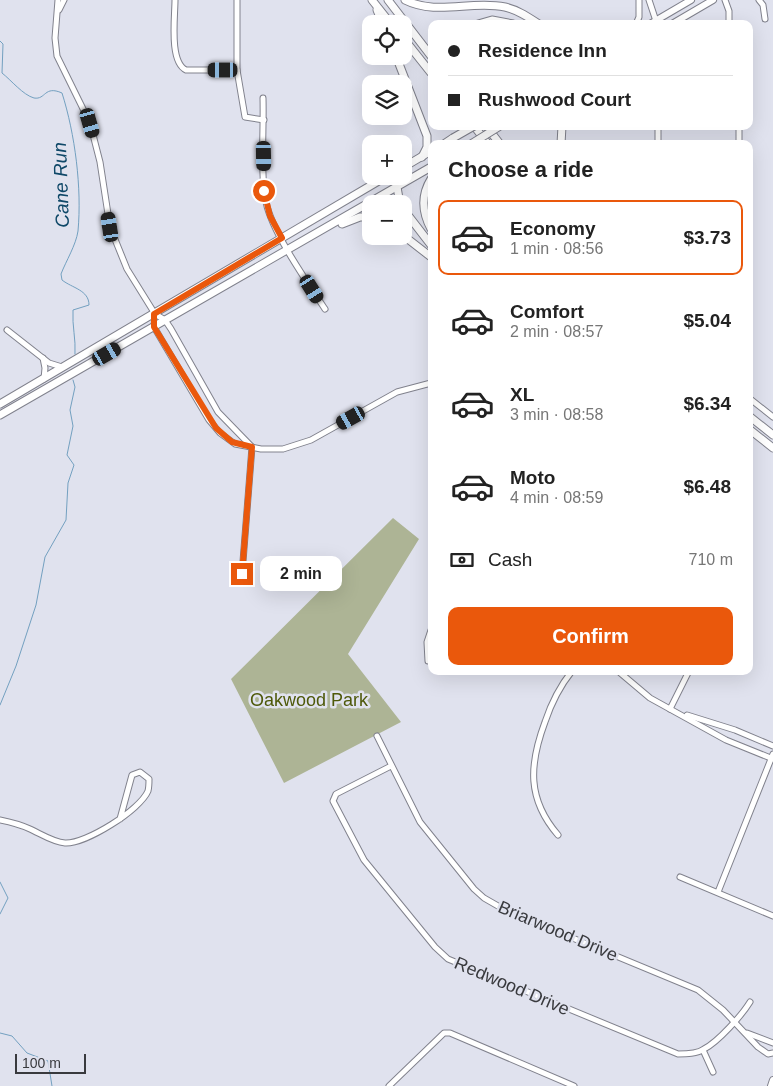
<!DOCTYPE html>
<meta charset="utf-8">
<style>
body{margin:0;font-family:Arial,sans-serif;background:#f2f2f2;color:#222;height:100vh;display:flex;flex-direction:column;font-size:19px;white-space:nowrap}
*{box-sizing:border-box;margin:0}
p{font-size:16px;color:#767676}
.icon{flex:none;width:28px;height:28px;fill:none;stroke:currentColor;stroke-width:2;stroke-linecap:round;stroke-linejoin:round}
.map{position:relative;flex:1;overflow:hidden}
.panel{position:absolute;left:428px;top:140px;width:325px;height:535px;display:flex;flex-direction:column;background:#fff;border-radius:10px;box-shadow:0 5px 20px #0002}
.panel>*{flex:none}
.guide{position:absolute;left:428px;top:20px;width:325px;height:110px;border-radius:10px;box-shadow:0 5px 20px #0002;display:grid;align-content:center;height:110px;padding:0 20px;background:#fff}
.controls{position:absolute;left:362px;top:15px;display:grid;gap:10px}
.controls a{display:grid;place-items:center;width:50px;height:50px;border-radius:10px;background:#fff;box-shadow:0 5px 20px #0002;font-size:25px}
.scale{position:absolute;left:15px;bottom:12px;width:71px;box-sizing:border-box;padding-left:5px;border:2px solid #393a3e;border-top:0;font-size:14px;line-height:18px;white-space:nowrap;color:#393a3e;-webkit-text-stroke:4px #e0e2ee;paint-order:stroke}
.end{position:absolute;width:22px;height:22px;margin:-11px;border:6px solid #ea580c;background:#fff;box-shadow:0 0 0 2px #fff}
.from{border-radius:50%}
.bubble{position:absolute;height:35px;border-radius:10px;background:#fff;box-shadow:0 5px 20px #0002;font-size:16px;font-weight:700;line-height:35px;text-align:center}
.car{position:absolute;width:15px;height:30px;margin:-15px -8px;border-radius:6px;box-shadow:0 0 4px 1px #0007;background:linear-gradient(#222 24%,#8ab4d8 0 40%,#222 0 76%,#8ab4d8 0 86%,#222 0)}
.guide b{display:flex;align-items:center;gap:18px;height:48px;font-size:19px}
.guide b+b{border-top:1px solid #e0e0e0}
.guide i{width:12px;height:12px;background:#222}
ul{padding:0;list-style:none}
li{display:flex;align-items:center;gap:15px;height:75px;margin:0 10px 8px;padding:0 10px;border:2px solid transparent;border-radius:10px}
li div{flex:1}
li b{display:block;font-size:19px}
li em{font-style:normal;font-weight:700}
li.active{border-color:#ea580c}
li>.icon{width:45px;height:45px;stroke-width:1.5}
h2{padding:0 20px;font-size:22px;line-height:60px}
.pay{display:flex;align-items:center;gap:12px;height:55px;padding:0 20px;font-size:19px}
.pay p{margin-inline-start:auto}
.button{display:flex;gap:10px;margin-top:auto;padding:10px 20px}
.button a{flex:1;height:58px;border-radius:10px;background:#ea580c;color:#fff;font-size:20px;font-weight:700;line-height:58px;text-align:center}
.map>svg:first-child{display:block}
.green{fill:#adb495}
.lines{fill:none;stroke-linecap:round;stroke-linejoin:round}
.stream{stroke:#73a0c0;stroke-width:1}
.minor-casing{stroke:#81828d;stroke-width:7}
.major-casing{stroke:#81828d;stroke-width:8}
.highway-casing{stroke:#81828d;stroke-width:9}
.minor{stroke:#fff;stroke-width:5}
.major{stroke:#fff;stroke-width:6}
.highway{stroke:#fff;stroke-width:7}
.highway-bridge-casing{stroke:#81828d;stroke-width:9;stroke-linecap:butt}
.highway-bridge{stroke:#fff;stroke-width:7}
.route{stroke:#ea580c;stroke-width:6}
.labels{text-anchor:middle;dominant-baseline:central;stroke-width:5;stroke-linejoin:round;paint-order:stroke}
.park-label{font-size:18px;fill:#4e590a;stroke:#e0e2ee}
.street-label{font-size:18px;fill:#393a3e;stroke:#e0e2ee}
.water-label{font-size:19px;font-style:italic;fill:#0f4868;stroke:#e0e2ee}
</style>
<div class="map">
<svg width="773" height="1086" viewBox="0 0 773 1086">
<rect width="100%" height="100%" fill="#e0e2ee"/>
<polygon class="green" points="393,518 419,539 348,654 401,722 284,783 231,679"/>
<g class="lines">
<g class="stream">
<path d="M 0,41 L 3,44 L 2,73 C 11,80 23,95 34,98 C 46,100 44,85 62,93 C 75,134 82,188 78,231 C 76,245 66,261 61,274 L 62,280 C 72,288 89,290 89,305 L 73,310 C 72,326 76,339 75,354"/>
<polyline points="0,705 16,666 36,605 45,557 66,520 68,483 74,465 67,455 73,426 70,410 75,387 73,380"/>
<polyline points="0,882 8,898 0,914"/>
<polyline points="0,1033 12,1036 27,1053 48,1061 52,1086"/>
</g>
<defs>
<g id="minor">
<polyline points="58,0 55,38 57,56 90,123 100,162 110,227 127,269 155,314 165,320 171,329 218,412 252,447"/>
<path d="M 175,0 C 175,17 169,62 186,70 L 237,70"/>
<polyline points="237,0 237,70 245,117 264,120"/>
<polyline points="649,0 657,24"/>
<polyline points="725,0 729,11 729,24"/>
<polyline points="759,0 763,5 765,19"/>
<polyline points="59,10 64,0"/>
<polyline points="636,24 639,17 639,0"/>
<path d="M 263,98 C 264,129 260,172 266,202 C 272,232 307,282 325,309"/>
<polyline points="658,144 658,126"/>
<polyline points="739,144 739,126"/>
<polyline points="155,314 154,327 209,420 220,433 235,444 261,449 283,449 311,440 397,392 431,383"/>
<polyline points="7,330 49,363 62,367"/>
<polyline points="43,358 45,368 44,379"/>
<polyline points="749,398 773,417"/>
<polyline points="242,574 252,447"/>
<polyline points="428,661 427,642 431,630"/>
<polyline points="618,671 650,698 726,740 773,759"/>
<polyline points="670,709 689,671"/>
<polyline points="687,715 735,730 773,746"/>
<polyline points="377,736 420,822 474,889 484,898 505,910 698,990 723,1010 758,1047 768,1054 773,1053"/>
<path d="M 391,766 L 336,794 L 333,801 L 364,860 L 435,947 L 448,959 L 678,1054 C 686,1054 697,1054 704,1049 C 718,1042 742,1015 750,1002"/>
<path d="M 0,820 C 10,822 21,825 30,829 C 41,834 53,842 65,843 C 86,844 140,810 148,791 C 149,787 149,783 149,779 L 140,772 L 132,775 L 120,819"/>
<path d="M 558,835 C 527,799 529,765 545,722 C 551,704 560,686 572,671"/>
<polyline points="680,877 773,916"/>
<polyline points="718,892 773,754"/>
<polyline points="747,1033 773,1043"/>
<polyline points="703,1050 713,1072"/>
<polyline points="389,1086 444,1033 450,1033 574,1086"/>
</g>
<g id="major">
<polyline points="650,24 691,0"/>
<polyline points="672,24 713,0"/>
<polyline points="771,1086 773,1080"/>
</g>
<g id="highway">
<polyline points="372,0 391,24"/>
<polyline points="388,0 431,56"/>
<path d="M 405,0 C 437,16 471,0 505,7 C 518,10 528,17 539,24"/>
<polyline points="377,10 383,24"/>
<polyline points="478,24 492,20 513,24"/>
<polyline points="404,39 431,73"/>
<polyline points="396,56 427,136 427,147 422,157"/>
<polyline points="474,126 488,144"/>
<polyline points="486,126 500,144"/>
<polyline points="444,144 453,138"/>
<polyline points="561,144 562,126"/>
<polyline points="404,167 431,151"/>
<polyline points="398,176 397,187 400,204"/>
<path d="M 431,179 C 421,195 422,212 431,229"/>
<polyline points="404,210 431,245"/>
<polyline points="342,224 360,217 371,217"/>
<polyline points="404,236 431,257"/>
<polyline points="0,404 387,176"/>
<polyline points="0,415 431,167"/>
<polyline points="749,416 773,435"/>
<polyline points="749,429 773,448"/>
</g>
</defs>
<use href="#minor" class="minor-casing"/>
<use href="#major" class="major-casing"/>
<use href="#highway" class="highway-casing"/>
<use href="#minor" class="minor"/>
<use href="#major" class="major"/>
<use href="#highway" class="highway"/>
<defs>
<g id="highway-bridge">
<polyline points="453,138 474,126"/>
<polyline points="471,144 500,126"/>
</g>
</defs>
<use href="#highway-bridge" class="highway-bridge-casing"/>
<use href="#highway-bridge" class="highway-bridge"/>
</g>
<g class="lines">
<polyline class="route" points="242,574 252,447 232,442 216,428 154,327 154,314 282,238 270,216 264,191"/>
</g>
<g class="labels">
<g class="park-label">
<text x="309" y="700">Oakwood Park</text>
</g>
<g class="street-label">
<text transform="translate(558 931) rotate(23)">Briarwood Drive</text>
<text transform="translate(512 986) rotate(23)">Redwood Drive</text>
</g>
<g class="water-label">
<text transform="translate(61 185) rotate(-92)">Cane Run</text>
</g>
</g>
</svg>
<div class="controls">
<a><svg class="icon" aria-label="locate" viewBox="0 0 24 24"><circle cx="12" cy="12" r="6"/><path d="M12 2v4M12 18v4M2 12h4M18 12h4"/></svg></a>
<a><svg class="icon" aria-label="layers" viewBox="0 0 24 24"><path d="M12 4l9 5-9 5-9-5zM3 14l9 5 9-5"/></svg></a>
<a>+</a>
<a>−</a>
</div>
<div class="scale">100 m</div>
<i class="end from" style="left:264px;top:191px"></i>
<i class="end" style="left:242px;top:574px"></i>
<div class="bubble" style="left:260px;top:556px;width:82px">2 min</div>
<i class="car" style="left:223px;top:70px;rotate:270deg"></i>
<i class="car" style="left:90px;top:123px;rotate:164deg"></i>
<i class="car" style="left:264px;top:156px;rotate:179deg"></i>
<i class="car" style="left:110px;top:227px;rotate:351deg"></i>
<i class="car" style="left:312px;top:289px;rotate:148deg"></i>
<i class="car" style="left:107px;top:354px;rotate:60deg"></i>
<i class="car" style="left:351px;top:418px;rotate:241deg"></i>
<div class="guide">
<b><i class="from"></i>Residence Inn</b>
<b><i></i>Rushwood Court</b>
</div>
<section class="panel">
<h2>Choose a ride</h2>
<ul>
<li class="active"><svg class="icon" aria-label="car" viewBox="0 0 24 24"><path d="M5 17H2v-5l4-1 3-4h7l3 4 3 1v5h-3M9 17h6M6 11h13"/><circle cx="7" cy="17" r="2"/><circle cx="17" cy="17" r="2"/></svg><div><b>Economy</b><p>1 min · 08:56</p></div><em>$3.73</em></li>
<li><svg class="icon" aria-label="car" viewBox="0 0 24 24"><path d="M5 17H2v-5l4-1 3-4h7l3 4 3 1v5h-3M9 17h6M6 11h13"/><circle cx="7" cy="17" r="2"/><circle cx="17" cy="17" r="2"/></svg><div><b>Comfort</b><p>2 min · 08:57</p></div><em>$5.04</em></li>
<li><svg class="icon" aria-label="car" viewBox="0 0 24 24"><path d="M5 17H2v-5l4-1 3-4h7l3 4 3 1v5h-3M9 17h6M6 11h13"/><circle cx="7" cy="17" r="2"/><circle cx="17" cy="17" r="2"/></svg><div><b>XL</b><p>3 min · 08:58</p></div><em>$6.34</em></li>
<li><svg class="icon" aria-label="car" viewBox="0 0 24 24"><path d="M5 17H2v-5l4-1 3-4h7l3 4 3 1v5h-3M9 17h6M6 11h13"/><circle cx="7" cy="17" r="2"/><circle cx="17" cy="17" r="2"/></svg><div><b>Moto</b><p>4 min · 08:59</p></div><em>$6.48</em></li>
</ul>
<div class="pay"><svg class="icon" aria-label="cash" viewBox="0 0 24 24"><path d="M3 7h18v10H3z"/><circle cx="12" cy="12" r="2"/></svg>Cash<p>710 m</p></div>
<div class="button"><a>Confirm</a></div>
</section>
</div>
